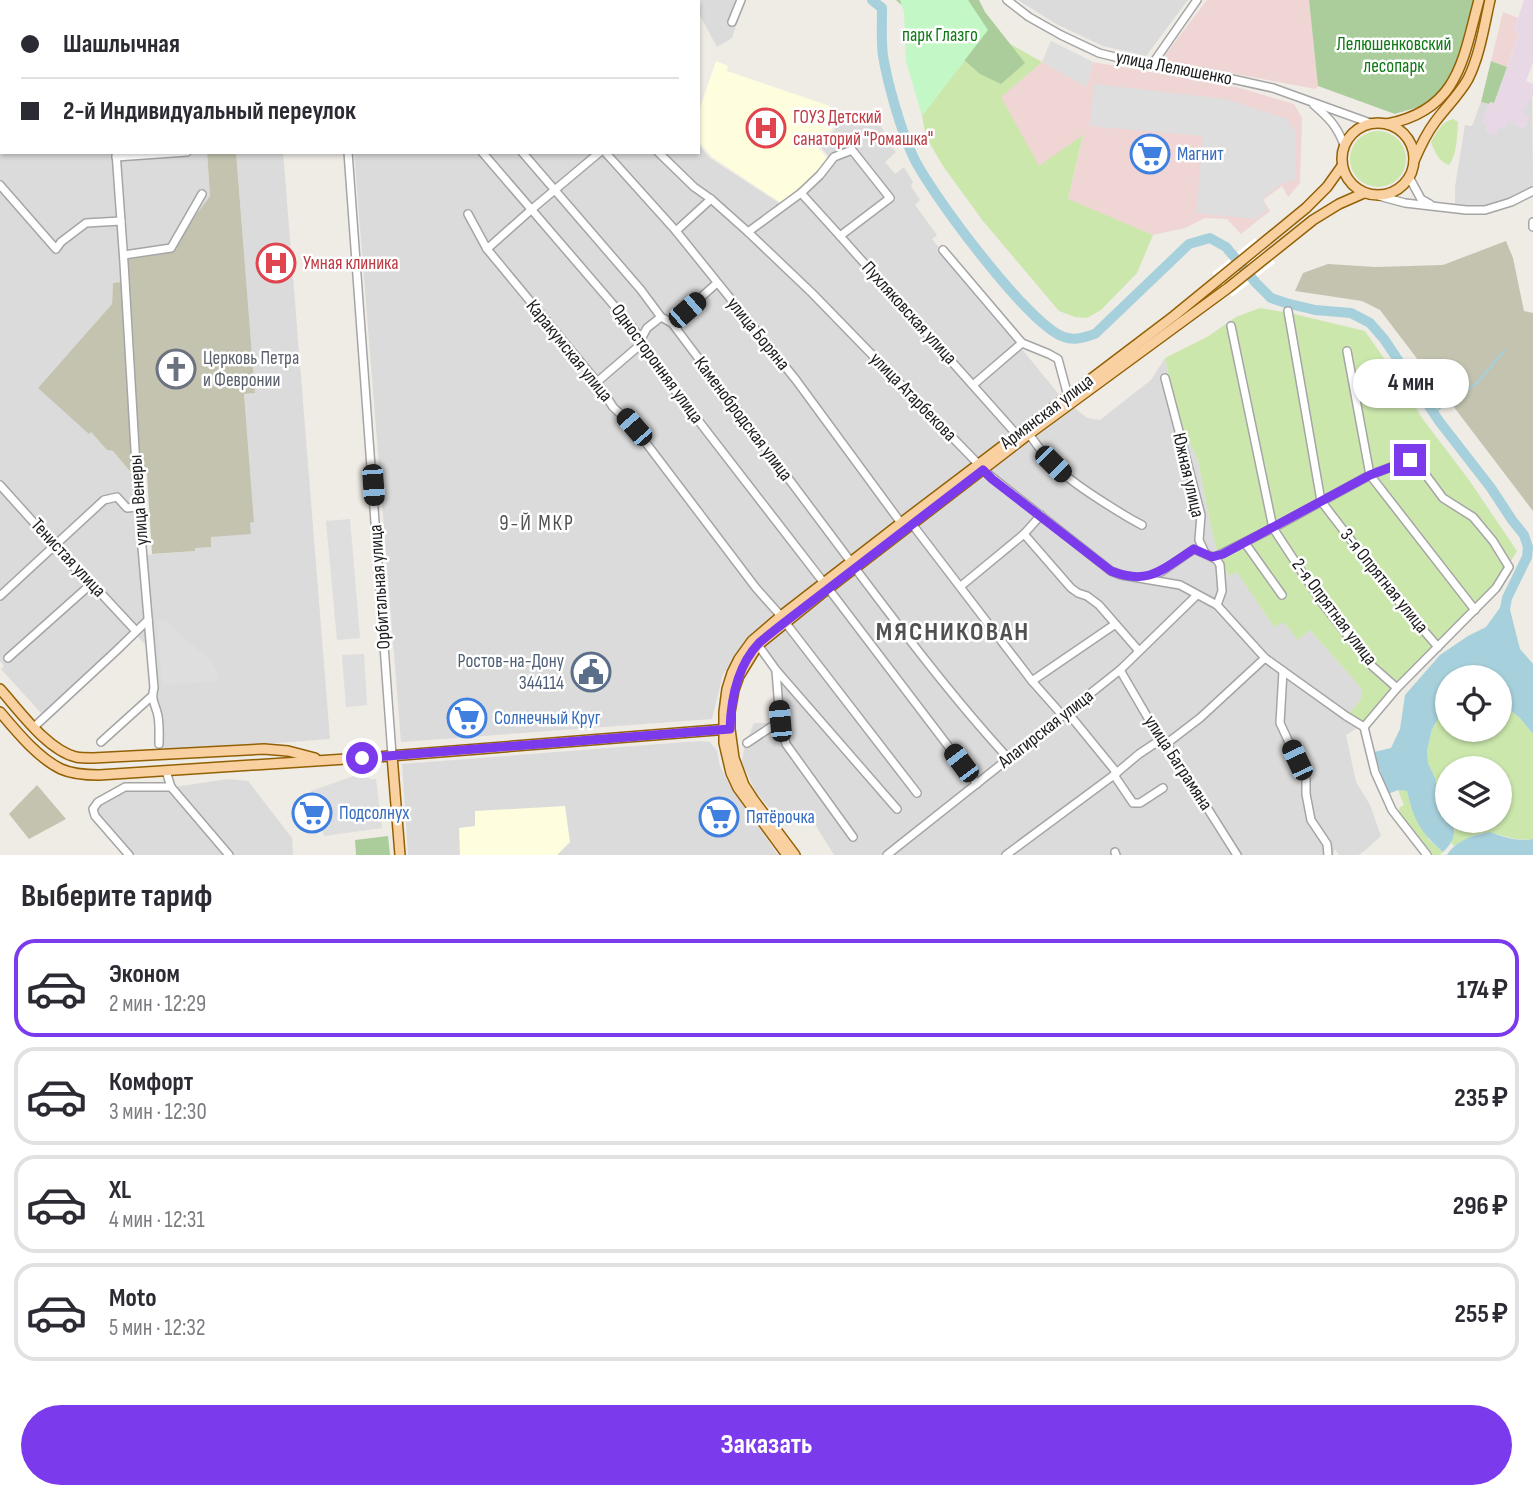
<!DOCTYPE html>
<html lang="ru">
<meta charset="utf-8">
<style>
body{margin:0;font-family:"Sofia Sans Condensed",sans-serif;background:#f7f7f7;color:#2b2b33;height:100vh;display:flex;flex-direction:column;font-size:26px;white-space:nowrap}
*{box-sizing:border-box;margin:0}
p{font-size:23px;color:#7c7c81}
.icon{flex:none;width:38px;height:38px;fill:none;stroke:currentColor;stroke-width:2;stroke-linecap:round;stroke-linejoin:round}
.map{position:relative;height:855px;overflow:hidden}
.panel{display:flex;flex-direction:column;background:#fff;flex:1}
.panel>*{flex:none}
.top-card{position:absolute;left:0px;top:0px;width:700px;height:154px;box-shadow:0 2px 5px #0004;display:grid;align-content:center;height:154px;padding:0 21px;background:#fff}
.tools{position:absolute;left:1435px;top:665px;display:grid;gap:14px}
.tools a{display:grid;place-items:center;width:77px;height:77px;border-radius:50%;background:#fff;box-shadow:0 2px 5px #0004;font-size:35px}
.end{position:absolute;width:32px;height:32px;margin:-16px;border:9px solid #7c3aed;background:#fff;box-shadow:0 0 0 4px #fff}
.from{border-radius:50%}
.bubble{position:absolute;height:49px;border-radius:24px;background:#fff;box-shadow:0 2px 5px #0004;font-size:23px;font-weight:700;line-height:49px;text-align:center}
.car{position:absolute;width:21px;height:42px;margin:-21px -10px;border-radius:9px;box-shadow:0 0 5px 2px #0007;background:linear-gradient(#222 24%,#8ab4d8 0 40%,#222 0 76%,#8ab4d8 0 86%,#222 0)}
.top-card b{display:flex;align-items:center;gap:24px;height:66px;font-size:26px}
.top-card b+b{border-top:2px solid #e1e1e2}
.top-card i{width:18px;height:18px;background:#2b2b33}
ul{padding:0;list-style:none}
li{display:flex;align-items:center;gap:21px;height:98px;margin:0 14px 10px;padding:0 7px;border:4px solid #e1e1e2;border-radius:21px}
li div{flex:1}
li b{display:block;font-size:26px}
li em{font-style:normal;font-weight:700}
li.selected{border-color:#7c3aed}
li>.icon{width:63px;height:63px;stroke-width:1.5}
h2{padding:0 21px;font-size:32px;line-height:84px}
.button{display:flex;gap:14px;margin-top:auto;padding:14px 21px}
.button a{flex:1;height:80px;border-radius:42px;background:#7c3aed;color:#fff;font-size:28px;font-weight:700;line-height:80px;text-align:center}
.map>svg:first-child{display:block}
.residential{fill:#dcdbdb}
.commercial{fill:#efd5d4}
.industrial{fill:#e8d7e5}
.education{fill:#fefdde}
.construction{fill:#c3c3b0}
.grass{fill:#cbe7ac}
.forest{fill:#abcd9b}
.park{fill:#c3f8c6}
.parking{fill:#dedede}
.water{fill:#a6d0db}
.pier{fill:#fff}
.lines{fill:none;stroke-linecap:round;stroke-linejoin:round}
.stream{stroke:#a6d0db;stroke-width:2}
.river{stroke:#a6d0db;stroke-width:10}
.minor-casing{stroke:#a5a5a5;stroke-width:10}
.major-casing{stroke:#936105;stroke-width:12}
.minor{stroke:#fff;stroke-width:7}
.major{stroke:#f9d0a0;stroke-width:9}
.route{stroke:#7c3aed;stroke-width:9}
.labels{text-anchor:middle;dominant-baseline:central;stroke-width:5;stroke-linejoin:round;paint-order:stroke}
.park-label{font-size:19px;fill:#0f7915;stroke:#fff}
.street-label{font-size:19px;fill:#1e1e1e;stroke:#fff}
.health-label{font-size:19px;fill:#be3a42;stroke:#fff;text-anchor:start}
.shop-label{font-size:19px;fill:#366cbe;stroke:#fff;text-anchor:start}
.worship-label{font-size:19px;fill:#5b616d;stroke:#fff;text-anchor:start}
.service-label{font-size:19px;fill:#4e5e75;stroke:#fff;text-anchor:end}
.neighbourhood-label{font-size:21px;letter-spacing:2px;fill:#515151;stroke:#fff}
.district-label{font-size:26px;font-weight:bold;letter-spacing:2px;fill:#515151;stroke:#fff}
</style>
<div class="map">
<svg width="1533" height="855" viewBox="0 0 1533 855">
<rect width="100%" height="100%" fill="#efebe5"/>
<g class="residential">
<polygon points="0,0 197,0 197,2 2,2 2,152 207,152 210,196 167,253 125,260 127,281 113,283 112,304 38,388 91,432 107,450 113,451 134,476 133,480 147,646 132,631 42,714 1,669 4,666 0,661"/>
<polygon points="573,0 745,0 732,38 717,47 698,12 698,2 574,2"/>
<polygon points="1018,0 1188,0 1146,56 1103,46 1056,24"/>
<polygon points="1532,95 1533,192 1492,210 1455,211 1455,187 1465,125 1472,126 1481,102 1489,104 1483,122 1499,127 1508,121 1523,128 1527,123 1522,112"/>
<polygon points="847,115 864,123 875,118 884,131 880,134 896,152 885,162 895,174 904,167 913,182 911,186 920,200 915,205 937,235 932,239 1061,397 1087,418 1100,420 1151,380 1165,358 1178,418 1198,460 1210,523 1217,550 1229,576 1237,571 1274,627 1284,621 1310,630 1362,689 1365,723 1346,735 1356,782 1370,805 1381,836 1362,853 1358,855 1339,855 1335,849 1333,855 834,855 808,813 786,826 756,793 742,762 744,748 754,723 778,723 776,672 759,651 770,639 748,640 723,674 712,719 401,742 354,152 698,152 698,144 710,158 782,205 832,161 820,146"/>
<polygon points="236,152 283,152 330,739 161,752 146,555 194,551 194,548 210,537 254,522 244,394 255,393"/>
<polygon points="699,741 710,742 717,751 720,766 730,786 778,855 408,855 402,764"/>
<polygon points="228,779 248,781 292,838 293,855 134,855 95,810 125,790 174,787"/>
</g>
<g class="commercial">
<polygon points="1207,0 1309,0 1318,86 1316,89 1166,61 1165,55"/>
<polygon points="1503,12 1518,18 1514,30 1519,32 1507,67 1491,61"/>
<polygon points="1042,62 1087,87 1093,62 1236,87 1294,104 1302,118 1300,183 1288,197 1282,186 1263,200 1270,211 1241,234 1227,219 1205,218 1185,228 1153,235 1068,200 1083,136 1039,167 1000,97"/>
</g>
<polygon class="industrial" points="1524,0 1533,0 1533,62 1526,81 1533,84 1533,95 1522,112 1530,117 1523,128 1508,121 1504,129 1499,127 1496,135 1485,131 1487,125 1482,122 1490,102 1494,103 1513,51 1519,32 1514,30"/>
<g class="education">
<polygon points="716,61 728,66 727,71 827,105 845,114 817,146 829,160 825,167 781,203 712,157 698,141 698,113"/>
<polygon points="565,806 570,842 557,855 460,855 459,828 475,826 475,811"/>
</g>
<g class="construction">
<polygon points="207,152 236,152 255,393 244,394 254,522 250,523 251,534 211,537 211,547 195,548 195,551 152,554 147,474 134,476 113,451 107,450 91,432 89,434 38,388 112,304 113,283 127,281 125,260 167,253 210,196"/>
<polygon points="1506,241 1513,258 1524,311 1533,313 1533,511 1380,310 1362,301 1295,291 1303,273 1328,264 1375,267 1443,265"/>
<polygon points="37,785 66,819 29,839 9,814"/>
</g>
<g class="grass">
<polygon points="987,31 1042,62 1001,97 1039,166 1083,135 1068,199 1153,235 1137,273 1101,310 1087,318 1075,317 1059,311 983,221 943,166 926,137 922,116"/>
<path d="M 1453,119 L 1458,122 C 1457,135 1457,155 1449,165 C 1440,163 1434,151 1431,142 C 1437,132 1441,122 1453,119 Z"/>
<circle cx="1378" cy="159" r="28"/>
<polygon points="1260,308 1294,314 1365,331 1406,390 1422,418 1469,480 1517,551 1495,587 1365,723 1350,713 1362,698 1362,689 1310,630 1298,640 1284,622 1274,627 1237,572 1229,576 1217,550 1210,523 1198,460 1178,418 1165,358 1207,337 1236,317"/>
<path d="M 1500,702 L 1520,718 L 1533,734 L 1533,839 C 1518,842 1507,836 1492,833 C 1478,831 1466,839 1454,846 L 1451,843 L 1455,829 L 1452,821 L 1500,821 L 1500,768 L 1447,768 L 1447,809 L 1445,802 L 1437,792 L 1435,778 L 1428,763 L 1427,751 L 1432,729 L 1447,704 L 1447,730 L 1500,730 Z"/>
<polygon points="1398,790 1407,791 1411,806 1429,840 1443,852 1440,855 1428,855 1398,814 1400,807 1404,805"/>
</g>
<g class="forest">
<polygon points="896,0 979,0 985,12 1025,63 1001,84 980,74"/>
<path d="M 1309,0 L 1475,0 C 1466,34 1457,81 1426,103 C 1418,108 1404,111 1395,114 L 1318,86 Z"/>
<polygon points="1491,61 1507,67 1494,103 1490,102 1489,104 1481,102"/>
<polygon points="388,836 390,855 356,855 355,840"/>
</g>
<polygon class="park" points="900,0 968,0 988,30 922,116 906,61 904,12"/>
<g class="parking">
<polygon points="1051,41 1093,62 1087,87 1042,62"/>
<polygon points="1094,84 1226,99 1287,119 1295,131 1296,179 1281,184 1262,199 1267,210 1256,219 1196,213 1203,136 1090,126"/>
<polygon points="350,519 360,638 337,640 326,521"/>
<polygon points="157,620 165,620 211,661 218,673 219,681 162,685"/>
<polygon points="364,654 367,705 346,707 342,655"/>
<polygon points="368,771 369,779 376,779 382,828 324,836 311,791"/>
</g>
<g class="water">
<path d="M 1507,598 L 1520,649 L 1533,664 L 1533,734 L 1520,718 L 1500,702 L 1500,677 L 1447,677 L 1447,704 L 1432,729 L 1427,751 L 1428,763 L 1435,778 L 1437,792 L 1445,802 L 1447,809 L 1447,821 L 1452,821 C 1457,833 1453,843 1443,852 C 1420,832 1414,820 1407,791 L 1398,790 L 1388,794 L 1374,752 L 1391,748 L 1400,729 L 1405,695 L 1440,655 L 1468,636 L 1486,627 Z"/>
<path d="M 1490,832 C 1504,837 1518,842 1533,839 L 1533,855 L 1447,855 C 1457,840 1473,835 1490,832 Z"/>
</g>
<polygon class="pier" points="1255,238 1275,263 1232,297 1212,273"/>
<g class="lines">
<g class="stream">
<polyline points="216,2 216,0"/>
<polyline points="1433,413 1477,383 1505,350"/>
</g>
<path class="river" d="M 872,0 L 882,8 C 882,24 881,41 883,56 C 888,85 900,127 912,154 C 927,189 1030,327 1064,337 C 1075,341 1084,337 1095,334 L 1189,244 L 1210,238 L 1226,247 L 1256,283 L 1271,298 L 1286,303 L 1315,310 L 1351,313 L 1370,323 L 1384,339 L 1439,421 L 1491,488 L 1512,520 L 1524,535 L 1528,547 L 1527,557 L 1507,598 L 1505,609"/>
<defs>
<g id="minor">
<polyline points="48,0 49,2"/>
<polyline points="103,0 103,2"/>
<polyline points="336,0 337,2"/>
<polyline points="1007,0 1029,17 1061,35 1099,53 1151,66 1205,73 1273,88 1373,124"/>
<polyline points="0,2 2,0"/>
<polyline points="610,2 612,0"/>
<polyline points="732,22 741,0"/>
<polyline points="0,59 2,61"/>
<polyline points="1151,66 1197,0"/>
<path d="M 1314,105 C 1329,118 1337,126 1344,145"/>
<polyline points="0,122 2,121"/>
<path d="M 116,152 L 124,263 L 138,500 L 154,688 C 151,698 154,702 157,712 C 160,721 159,734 159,744"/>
<polyline points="348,152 392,755"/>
<polyline points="482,152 629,323 641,339 640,345 824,583"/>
<polyline points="522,152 641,290 661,317 672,323 851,562"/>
<polyline points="605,152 676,231 796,380 901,523"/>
<polyline points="658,152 694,187 711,199 748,232 812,293 988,474 1111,571 1121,575 1180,585 1217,605 1265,658 1346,716 1364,727 1375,772 1392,810 1427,855"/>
<polyline points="116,157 187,152"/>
<polyline points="1409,177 1421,199 1430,204"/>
<polyline points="0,185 56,249 61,242 86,223 121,221"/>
<polyline points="801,193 840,236 1017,435"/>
<polyline points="1379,196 1405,203 1466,210 1485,210 1511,202 1533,191"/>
<polyline points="468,214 487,249 597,382 613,407 634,427 756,588 781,616"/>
<polyline points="1533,222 1533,227"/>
<polyline points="676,231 711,199"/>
<polyline points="748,232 801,193 820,175 834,157 852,150 890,198 840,236"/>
<polyline points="487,249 532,209 600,152"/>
<polyline points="943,250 1022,343 1049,354 1058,359 1068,396"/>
<polyline points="124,255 171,248 202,194"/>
<polyline points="1288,311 1321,501 1394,596 1438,647"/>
<polyline points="672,323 717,283"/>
<polyline points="1231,326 1273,528 1323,604 1371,665 1397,688"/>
<polyline points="641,339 647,328 661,317"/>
<polyline points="1347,351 1370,475 1475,610"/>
<polyline points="1165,378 1201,515 1199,540 1205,553 1217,560 1220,565 1222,591 1217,605"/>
<polyline points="597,382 640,345"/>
<polyline points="973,385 1022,343"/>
<path d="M 1029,434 C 1053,469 1073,483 1108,505 C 1119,512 1130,519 1142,525"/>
<polyline points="0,485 90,585 96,588 136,631"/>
<polyline points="912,524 1032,681 1063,716"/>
<polyline points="1024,534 1071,588 1078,593 1087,596 1099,605 1139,651"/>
<polyline points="1245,543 1282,595"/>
<path d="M 855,568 C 904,633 953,698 1008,758"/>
<polyline points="1144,578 1161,572 1194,549 1212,557 1217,556 1273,528 1370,475 1410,460 1417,463 1443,498 1473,517 1493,541 1509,567 1496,588 1397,688 1364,727"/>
<polyline points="961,586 1024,534 1041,515"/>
<polyline points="828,588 977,784"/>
<polyline points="0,596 104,500 117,497 127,508 138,507"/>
<polyline points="785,622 917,793"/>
<polyline points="758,645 776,670 897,809"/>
<polyline points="8,658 90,585"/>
<polyline points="1120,670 1148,718 1163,738 1237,855"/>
<polyline points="776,671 780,721 786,744 853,837"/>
<polyline points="1283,671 1280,723 1306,779 1306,794 1311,820 1327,844 1328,855"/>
<polyline points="1032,681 1114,625"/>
<polyline points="1068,713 1117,773"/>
<polyline points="34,727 116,651 148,620"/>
<polyline points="101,742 152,696"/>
<polyline points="747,743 780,721"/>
<polyline points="1166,744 1200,718 1265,658"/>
<polyline points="166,771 171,787 229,855"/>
<polyline points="1114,775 1133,803 1140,803 1163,788"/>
<polyline points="1115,852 1116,855"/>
<polyline points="129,855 95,816 93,809 98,802 125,787 171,787"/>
<polyline points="887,855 1120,670 1197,595"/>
<polyline points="1006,855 1114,775 1139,754 1163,738"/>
</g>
<g id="major">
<circle cx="1378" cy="159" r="36"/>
<path d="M 1387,124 C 1459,110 1463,59 1479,0"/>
<path d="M 1414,161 C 1420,147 1426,134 1435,122 C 1446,107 1459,95 1468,79 C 1480,55 1484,26 1490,0"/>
<path d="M 0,689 C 19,710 47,750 76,757 C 81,758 87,758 93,758 L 264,749 L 288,751 L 315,758"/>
<path d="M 0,712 C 16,731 38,758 61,769 C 72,774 86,775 99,775 L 377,757 L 729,729"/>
<polyline points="392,755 400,855"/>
<polyline points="787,855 738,788 731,773 724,743 724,712 727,689 732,673 739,659 752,641 781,616 901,523 1174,316 1306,208 1327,187 1342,166"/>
<polyline points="795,855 753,799 744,785 734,758 730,729 730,712 734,690 739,676 758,645 821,594 1029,434 1228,288 1313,220 1339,204 1364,193"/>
</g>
</defs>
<use href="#minor" class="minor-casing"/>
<use href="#major" class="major-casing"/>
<use href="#minor" class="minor"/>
<use href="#major" class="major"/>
</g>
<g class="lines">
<path class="route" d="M 362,758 L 730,729 C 731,698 737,666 759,643 C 767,636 776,629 785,622 L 983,470 L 992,479 L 1111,571 C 1149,586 1163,569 1194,549 L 1212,557 L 1223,554 L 1370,475 L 1410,460"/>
</g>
<defs>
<symbol id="hospital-ring" viewBox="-11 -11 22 22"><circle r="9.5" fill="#fff" stroke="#e0444e" stroke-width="1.5"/><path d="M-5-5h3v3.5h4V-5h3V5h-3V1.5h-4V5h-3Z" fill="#e0444e"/></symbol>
<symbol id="supermarket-ring" viewBox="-11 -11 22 22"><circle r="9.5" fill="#fff" stroke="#3f7fe0" stroke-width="1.5"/><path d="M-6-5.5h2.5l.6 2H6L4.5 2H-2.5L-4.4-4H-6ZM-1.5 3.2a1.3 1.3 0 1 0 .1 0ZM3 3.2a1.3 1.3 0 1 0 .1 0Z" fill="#3f7fe0"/></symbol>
<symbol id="church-ring" viewBox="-11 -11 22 22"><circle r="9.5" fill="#fff" stroke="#6b7280" stroke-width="1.5"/><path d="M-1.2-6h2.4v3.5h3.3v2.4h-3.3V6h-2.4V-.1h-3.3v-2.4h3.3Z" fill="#6b7280"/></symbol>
<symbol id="civic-ring" viewBox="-11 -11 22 22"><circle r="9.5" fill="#fff" stroke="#5c6f8a" stroke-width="1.5"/><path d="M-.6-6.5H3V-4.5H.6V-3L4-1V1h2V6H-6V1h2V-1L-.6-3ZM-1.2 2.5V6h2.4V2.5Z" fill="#5c6f8a"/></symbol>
</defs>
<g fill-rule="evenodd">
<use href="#hospital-ring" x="744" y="106" width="44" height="44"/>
<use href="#supermarket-ring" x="1128" y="132" width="44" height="44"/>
<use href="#hospital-ring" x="254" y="241" width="44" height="44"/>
<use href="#church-ring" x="154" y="347" width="44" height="44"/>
<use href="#civic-ring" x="569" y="650" width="44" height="44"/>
<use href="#supermarket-ring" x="445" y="696" width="44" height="44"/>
<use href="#supermarket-ring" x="290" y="791" width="44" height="44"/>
<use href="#supermarket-ring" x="697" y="795" width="44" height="44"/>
</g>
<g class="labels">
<g class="park-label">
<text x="940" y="35">парк Глазго</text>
<text x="1394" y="44">Лелюшенковский<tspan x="1394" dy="22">лесопарк</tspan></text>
</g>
<g class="street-label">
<text transform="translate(1174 68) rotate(11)">улица Лелюшенко</text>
<text transform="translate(909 313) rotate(48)">Пухляковская улица</text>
<text transform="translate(758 334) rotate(51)">улица Боряна</text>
<text transform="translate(569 351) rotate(51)">Каракумская улица</text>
<text transform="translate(657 364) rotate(54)">Односторонняя улица</text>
<text transform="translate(913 397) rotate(46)">улица Атарбекова</text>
<text transform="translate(1047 412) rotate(-37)">Армянская улица</text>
<text transform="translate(743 419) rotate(53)">Каменобродская улица</text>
<text transform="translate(1188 475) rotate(77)">Южная улица</text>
<text transform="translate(139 500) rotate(-94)">улица Венеры</text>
<text transform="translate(68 558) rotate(47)">Тенистая улица</text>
<text transform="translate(1384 581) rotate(51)">3-я Опрятная улица</text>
<text transform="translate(380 587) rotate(-94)">Орбитальная улица</text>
<text transform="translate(1334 612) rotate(53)">2-я Опрятная улица</text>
<text transform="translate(1046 729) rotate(-38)">Алагирская улица</text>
<text transform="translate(1178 763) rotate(57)">улица Баграмяна</text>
</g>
<g class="health-label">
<text x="793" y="117">ГОУЗ Детский<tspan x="793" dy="22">санаторий "Ромашка"</tspan></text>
<text x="303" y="263">Умная клиника</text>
</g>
<g class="shop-label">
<text x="1177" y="154">Магнит</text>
<text x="494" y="718">Солнечный Круг</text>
<text x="339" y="813">Подсолнух</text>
<text x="746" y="817">Пятёрочка</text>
</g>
<g class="worship-label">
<text x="203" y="358">Церковь Петра<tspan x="203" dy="22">и Февронии</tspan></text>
</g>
<g class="service-label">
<text x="564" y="661">Ростов-на-Дону<tspan x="564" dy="22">344114</tspan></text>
</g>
<g class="neighbourhood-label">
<text x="537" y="523">9-Й МКР</text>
</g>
<g class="district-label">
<text x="953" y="632">МЯСНИКОВАН</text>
</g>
</g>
</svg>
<div class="tools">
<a><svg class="icon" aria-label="locate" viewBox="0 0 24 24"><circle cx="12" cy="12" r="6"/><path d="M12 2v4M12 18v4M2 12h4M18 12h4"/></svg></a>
<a><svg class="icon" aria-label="layers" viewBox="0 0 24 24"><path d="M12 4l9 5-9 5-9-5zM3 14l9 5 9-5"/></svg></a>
</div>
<i class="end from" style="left:362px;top:758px"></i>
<i class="end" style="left:1410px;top:460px"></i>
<div class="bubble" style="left:1353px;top:359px;width:116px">4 мин</div>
<i class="car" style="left:687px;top:310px;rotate:49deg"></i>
<i class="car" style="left:634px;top:427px;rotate:319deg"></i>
<i class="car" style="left:1053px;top:464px;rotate:135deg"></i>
<i class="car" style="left:373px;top:485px;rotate:176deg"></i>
<i class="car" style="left:780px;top:721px;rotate:355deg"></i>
<i class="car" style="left:1297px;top:760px;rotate:335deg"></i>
<i class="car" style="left:961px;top:763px;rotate:323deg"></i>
<div class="top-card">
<b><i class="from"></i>Шашлычная</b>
<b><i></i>2-й Индивидуальный переулок</b>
</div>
</div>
<section class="panel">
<h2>Выберите тариф</h2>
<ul>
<li class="selected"><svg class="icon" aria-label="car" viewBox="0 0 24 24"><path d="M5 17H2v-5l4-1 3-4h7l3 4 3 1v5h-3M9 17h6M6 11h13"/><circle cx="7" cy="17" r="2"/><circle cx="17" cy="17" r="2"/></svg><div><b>Эконом</b><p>2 мин · 12:29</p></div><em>174 ₽</em></li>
<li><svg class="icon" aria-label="car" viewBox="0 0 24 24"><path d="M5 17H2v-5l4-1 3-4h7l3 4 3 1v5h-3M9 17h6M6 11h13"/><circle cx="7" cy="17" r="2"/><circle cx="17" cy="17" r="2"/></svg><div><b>Комфорт</b><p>3 мин · 12:30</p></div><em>235 ₽</em></li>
<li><svg class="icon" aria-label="car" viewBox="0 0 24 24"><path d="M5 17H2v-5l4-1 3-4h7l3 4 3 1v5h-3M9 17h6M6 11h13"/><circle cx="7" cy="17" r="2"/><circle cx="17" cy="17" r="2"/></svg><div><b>XL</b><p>4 мин · 12:31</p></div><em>296 ₽</em></li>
<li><svg class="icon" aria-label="car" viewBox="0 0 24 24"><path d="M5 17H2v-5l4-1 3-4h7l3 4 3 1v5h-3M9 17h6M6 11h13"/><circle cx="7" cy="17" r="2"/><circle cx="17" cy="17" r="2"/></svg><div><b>Moto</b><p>5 мин · 12:32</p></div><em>255 ₽</em></li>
</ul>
<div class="button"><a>Заказать</a></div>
</section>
